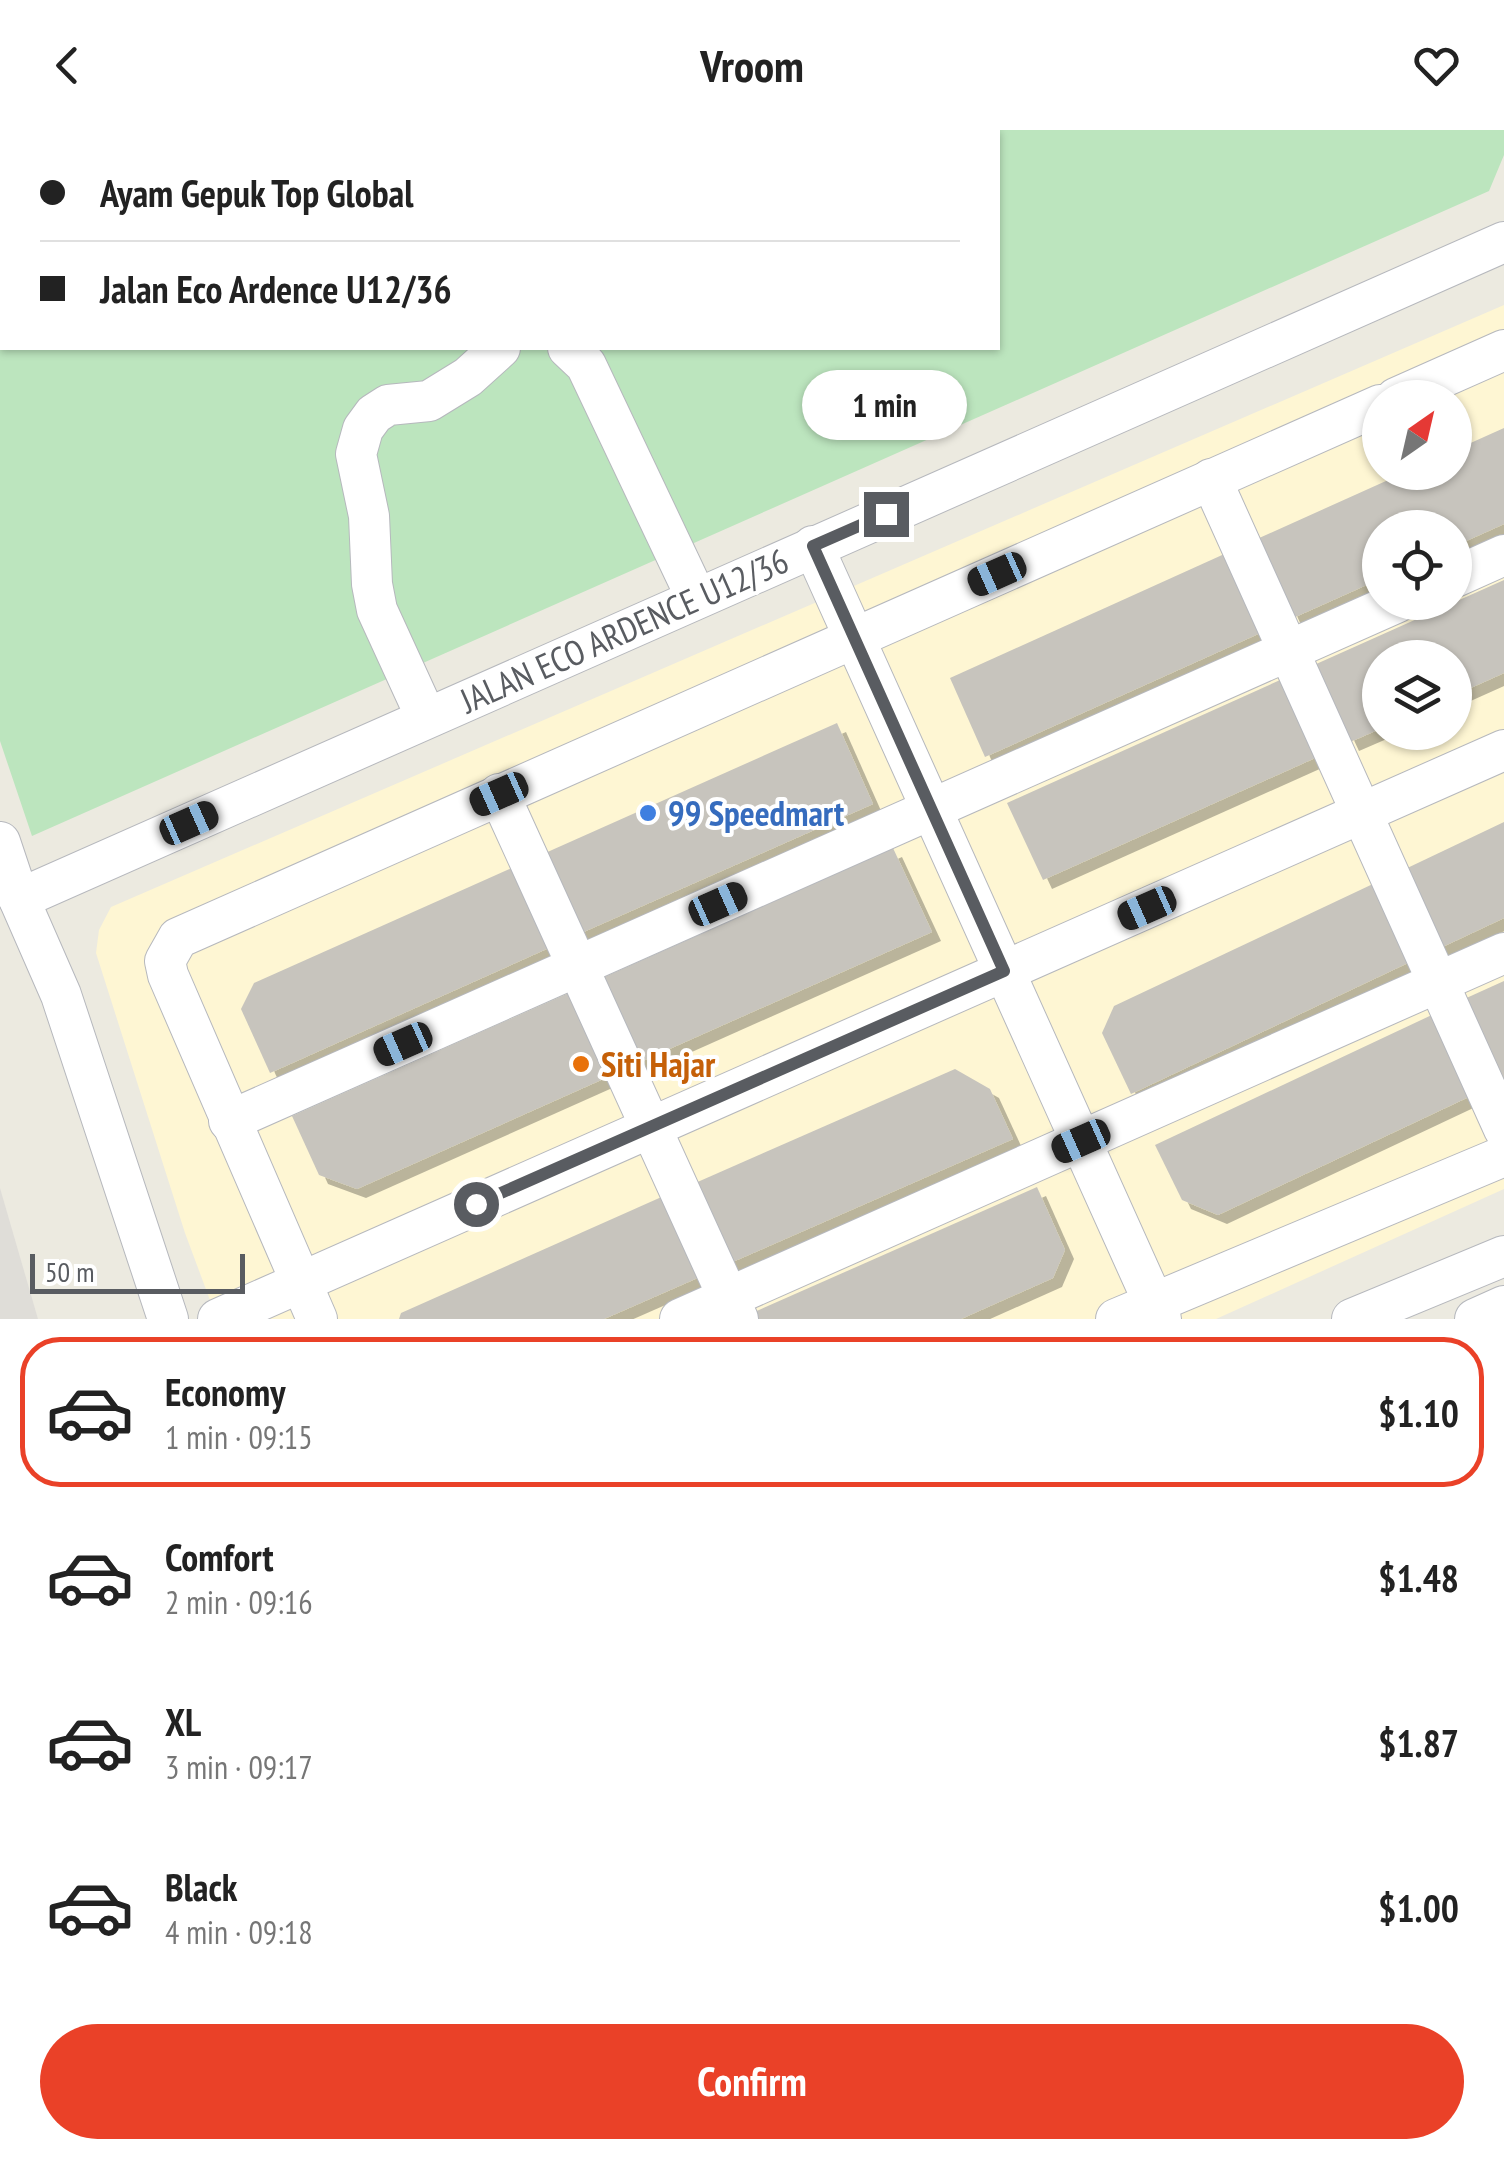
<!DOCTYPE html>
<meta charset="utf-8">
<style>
body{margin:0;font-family:"PT Sans Narrow",sans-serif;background:#f2f2f2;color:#222;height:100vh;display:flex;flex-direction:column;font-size:38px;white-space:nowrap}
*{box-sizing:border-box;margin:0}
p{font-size:32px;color:#767676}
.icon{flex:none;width:55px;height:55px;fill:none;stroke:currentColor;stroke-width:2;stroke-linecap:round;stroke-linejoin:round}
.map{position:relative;height:1189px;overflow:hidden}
.details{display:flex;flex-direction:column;background:#fff;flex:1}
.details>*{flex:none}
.guide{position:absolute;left:0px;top:0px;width:1000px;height:220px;box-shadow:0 2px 8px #0004;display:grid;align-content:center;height:220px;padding:0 40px;background:#fff}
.needle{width:65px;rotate:34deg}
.controls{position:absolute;left:1362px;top:250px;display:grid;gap:20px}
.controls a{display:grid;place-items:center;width:110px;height:110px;border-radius:50%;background:#fff;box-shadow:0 2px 8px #0004;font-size:50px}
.scale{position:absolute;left:30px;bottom:25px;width:215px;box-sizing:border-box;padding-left:10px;border:5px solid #595c61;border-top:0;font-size:28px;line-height:35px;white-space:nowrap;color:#595c61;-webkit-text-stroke:8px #fff;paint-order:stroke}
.end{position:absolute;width:45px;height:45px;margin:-22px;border:12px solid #595c61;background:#fff;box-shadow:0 0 0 5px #fff}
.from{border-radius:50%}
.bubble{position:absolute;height:70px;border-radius:35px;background:#fff;box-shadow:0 2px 8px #0004;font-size:32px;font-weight:600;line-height:70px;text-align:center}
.car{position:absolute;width:30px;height:60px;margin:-30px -15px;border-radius:12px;box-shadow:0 0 8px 2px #0007;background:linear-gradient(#222 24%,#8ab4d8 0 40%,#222 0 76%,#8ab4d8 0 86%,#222 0)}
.guide b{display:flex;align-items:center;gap:35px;height:95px;font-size:38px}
.guide b+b{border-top:2px solid #e0e0e0}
.guide i{width:25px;height:25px;background:#222}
ul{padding:18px 0 0;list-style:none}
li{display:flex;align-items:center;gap:30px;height:150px;margin:0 20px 15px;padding:0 20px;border:5px solid transparent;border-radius:40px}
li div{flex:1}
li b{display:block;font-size:38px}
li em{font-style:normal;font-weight:600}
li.active{border-color:#ea4128}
li>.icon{width:90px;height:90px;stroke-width:1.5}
.action{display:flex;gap:20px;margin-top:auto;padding:20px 40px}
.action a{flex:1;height:115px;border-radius:60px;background:#ea4128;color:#fff;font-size:40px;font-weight:600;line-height:115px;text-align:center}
header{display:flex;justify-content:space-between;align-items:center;height:130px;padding:0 40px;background:#fff;font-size:45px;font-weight:600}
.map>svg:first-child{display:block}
.commercial{fill:#fef6d3;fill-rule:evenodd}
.industrial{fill:#dfddd8}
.green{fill:#bce5be;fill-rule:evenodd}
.building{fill:#c7c4bd;filter:url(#shadow)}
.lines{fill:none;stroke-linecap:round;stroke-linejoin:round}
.minor-casing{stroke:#b6b8bd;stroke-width:42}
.minor{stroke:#fff;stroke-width:40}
.route{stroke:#595c61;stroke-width:12}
.shop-dot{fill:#3f7fe0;stroke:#fff;stroke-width:4}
.food-dot{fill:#e8710a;stroke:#fff;stroke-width:4}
.labels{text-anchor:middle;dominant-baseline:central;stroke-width:8;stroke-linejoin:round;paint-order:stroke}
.street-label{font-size:35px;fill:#595c61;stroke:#fff}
.shop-label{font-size:35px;font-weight:bold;fill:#366cbe;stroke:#fff;text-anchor:start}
.food-label{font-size:35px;font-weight:bold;fill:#c56008;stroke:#fff;text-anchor:start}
</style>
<header><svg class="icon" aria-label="back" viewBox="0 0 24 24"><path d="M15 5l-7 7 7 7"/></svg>Vroom<svg class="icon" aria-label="heart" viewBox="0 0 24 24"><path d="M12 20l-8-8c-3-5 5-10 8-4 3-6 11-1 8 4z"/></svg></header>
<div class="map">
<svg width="1504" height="1189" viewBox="0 0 1504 1189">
<defs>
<filter id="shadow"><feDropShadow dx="9" dy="9" stdDeviation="0" flood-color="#0004"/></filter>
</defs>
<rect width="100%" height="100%" fill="#eceae0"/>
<path class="commercial" d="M 1504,175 L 1504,1059 L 1216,1189 L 217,1189 L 185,1103 L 96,823 L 99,800 L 111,777 ZM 1380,268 L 1455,268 L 1455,342 L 1380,342 ZM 1380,398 L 1455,398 L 1455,472 L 1380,472 ZM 1380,528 L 1455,528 L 1455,602 L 1380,602 Z"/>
<polygon class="industrial" points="0,1058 38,1189 0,1189"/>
<path class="green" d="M 0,0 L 1504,0 L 1504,25 L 1489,61 L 32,706 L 0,611 ZM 2,2 L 998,2 L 998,218 L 2,218 Z"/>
<g class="building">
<polygon points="1504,298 1504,394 1455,416 1455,398 1380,398 1380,449 1293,488 1257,409 1406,342 1455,342 1455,320"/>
<polygon points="1231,421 1267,500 985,627 950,548"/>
<polygon points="1504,450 1504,543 1455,565 1455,528 1380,528 1380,599 1350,612 1314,535"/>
<polygon points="1289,546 1324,624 1043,750 1007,673"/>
<polygon points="837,593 873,674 579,804 543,724"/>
<polygon points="1504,692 1504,788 1438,819 1401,741"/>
<polygon points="893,718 932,802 638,933 600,849"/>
<polygon points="514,737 551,817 270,943 241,879 254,853"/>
<polygon points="1375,753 1412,831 1131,964 1102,903 1114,876"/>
<polygon points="1504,851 1504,950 1501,952 1462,870"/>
<polygon points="571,862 610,946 357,1059 319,1045 292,986"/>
<polygon points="1436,883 1475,964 1218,1085 1182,1070 1155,1015"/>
<polygon points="955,939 990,959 1013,1009 728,1134 693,1054"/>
<polygon points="1037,1057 1065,1120 1053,1148 961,1189 753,1189 750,1184"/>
<polygon points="666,1065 702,1146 604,1189 399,1189 401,1183"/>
</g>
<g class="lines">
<defs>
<g id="minor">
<polyline points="568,218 586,235 696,467"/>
<polyline points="1396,268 1504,220"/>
<polyline points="1211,349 1504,999"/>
<polyline points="813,416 1161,1189"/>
<polyline points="1455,447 1504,425"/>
<polyline points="426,587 377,480 372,454 369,386 356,324 363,299 374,284 388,275 429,271 468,247 500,218"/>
<polyline points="499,664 738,1189"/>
<polyline points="0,712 19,769 61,865 168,1189"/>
<polyline points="19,769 1504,112"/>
<polyline points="229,991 1398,472"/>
<polyline points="218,1189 1504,620"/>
<polyline points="317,1189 168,845 165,831 178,808 1380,275"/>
<polyline points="680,1189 1504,823"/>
<polyline points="1116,1189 1504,1026"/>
<polyline points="1352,1189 1504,1126"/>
<polyline points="1475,1189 1504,1176"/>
</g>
</defs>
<use href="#minor" class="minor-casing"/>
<use href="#minor" class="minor"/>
</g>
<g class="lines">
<polyline class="route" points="476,1074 1004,841 813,416 886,384"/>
</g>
<circle class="shop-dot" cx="648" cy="683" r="10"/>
<circle class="food-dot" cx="581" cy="934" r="10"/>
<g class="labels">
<g class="street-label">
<text transform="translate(624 500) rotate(-24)">JALAN ECO ARDENCE U12/36</text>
</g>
<g class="shop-label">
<text x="668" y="683">99 Speedmart</text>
</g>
<g class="food-label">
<text x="601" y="934">Siti Hajar</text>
</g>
</g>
</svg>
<div class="controls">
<a><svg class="needle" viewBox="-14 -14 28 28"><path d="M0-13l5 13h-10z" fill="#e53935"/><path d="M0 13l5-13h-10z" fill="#767676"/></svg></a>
<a><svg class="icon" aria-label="locate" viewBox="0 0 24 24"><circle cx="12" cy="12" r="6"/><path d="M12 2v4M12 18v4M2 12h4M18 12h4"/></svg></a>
<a><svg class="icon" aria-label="layers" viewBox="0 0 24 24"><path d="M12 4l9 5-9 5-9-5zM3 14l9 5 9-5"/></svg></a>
</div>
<div class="scale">50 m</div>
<i class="end from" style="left:476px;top:1074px"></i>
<i class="end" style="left:886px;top:384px"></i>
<div class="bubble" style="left:802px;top:240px;width:165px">1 min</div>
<i class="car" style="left:997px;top:444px;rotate:246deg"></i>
<i class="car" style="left:499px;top:664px;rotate:246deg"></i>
<i class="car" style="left:189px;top:693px;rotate:66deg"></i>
<i class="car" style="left:718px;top:774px;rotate:66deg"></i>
<i class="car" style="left:1147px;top:778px;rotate:246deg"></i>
<i class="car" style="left:403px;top:914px;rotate:246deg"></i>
<i class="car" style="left:1081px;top:1011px;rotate:246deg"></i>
<div class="guide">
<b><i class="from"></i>Ayam Gepuk Top Global</b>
<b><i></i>Jalan Eco Ardence U12/36</b>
</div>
</div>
<section class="details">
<ul>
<li class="active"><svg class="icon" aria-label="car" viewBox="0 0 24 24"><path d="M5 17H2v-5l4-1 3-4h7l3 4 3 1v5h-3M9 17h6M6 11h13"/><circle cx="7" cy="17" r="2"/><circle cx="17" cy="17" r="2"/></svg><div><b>Economy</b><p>1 min · 09:15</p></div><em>$1.10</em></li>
<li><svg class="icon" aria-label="car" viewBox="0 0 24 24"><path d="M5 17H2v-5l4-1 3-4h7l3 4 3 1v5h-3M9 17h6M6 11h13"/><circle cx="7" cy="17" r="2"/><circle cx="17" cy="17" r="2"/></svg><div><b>Comfort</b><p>2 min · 09:16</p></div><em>$1.48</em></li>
<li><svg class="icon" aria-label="car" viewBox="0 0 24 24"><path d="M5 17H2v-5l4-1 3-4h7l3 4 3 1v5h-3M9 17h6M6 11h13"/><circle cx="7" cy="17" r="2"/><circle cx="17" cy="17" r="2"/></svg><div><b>XL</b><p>3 min · 09:17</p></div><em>$1.87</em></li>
<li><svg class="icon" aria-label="car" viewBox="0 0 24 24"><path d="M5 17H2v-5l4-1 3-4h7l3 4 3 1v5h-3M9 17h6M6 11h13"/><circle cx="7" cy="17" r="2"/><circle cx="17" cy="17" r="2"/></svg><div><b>Black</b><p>4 min · 09:18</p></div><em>$1.00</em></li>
</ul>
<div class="action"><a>Confirm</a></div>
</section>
